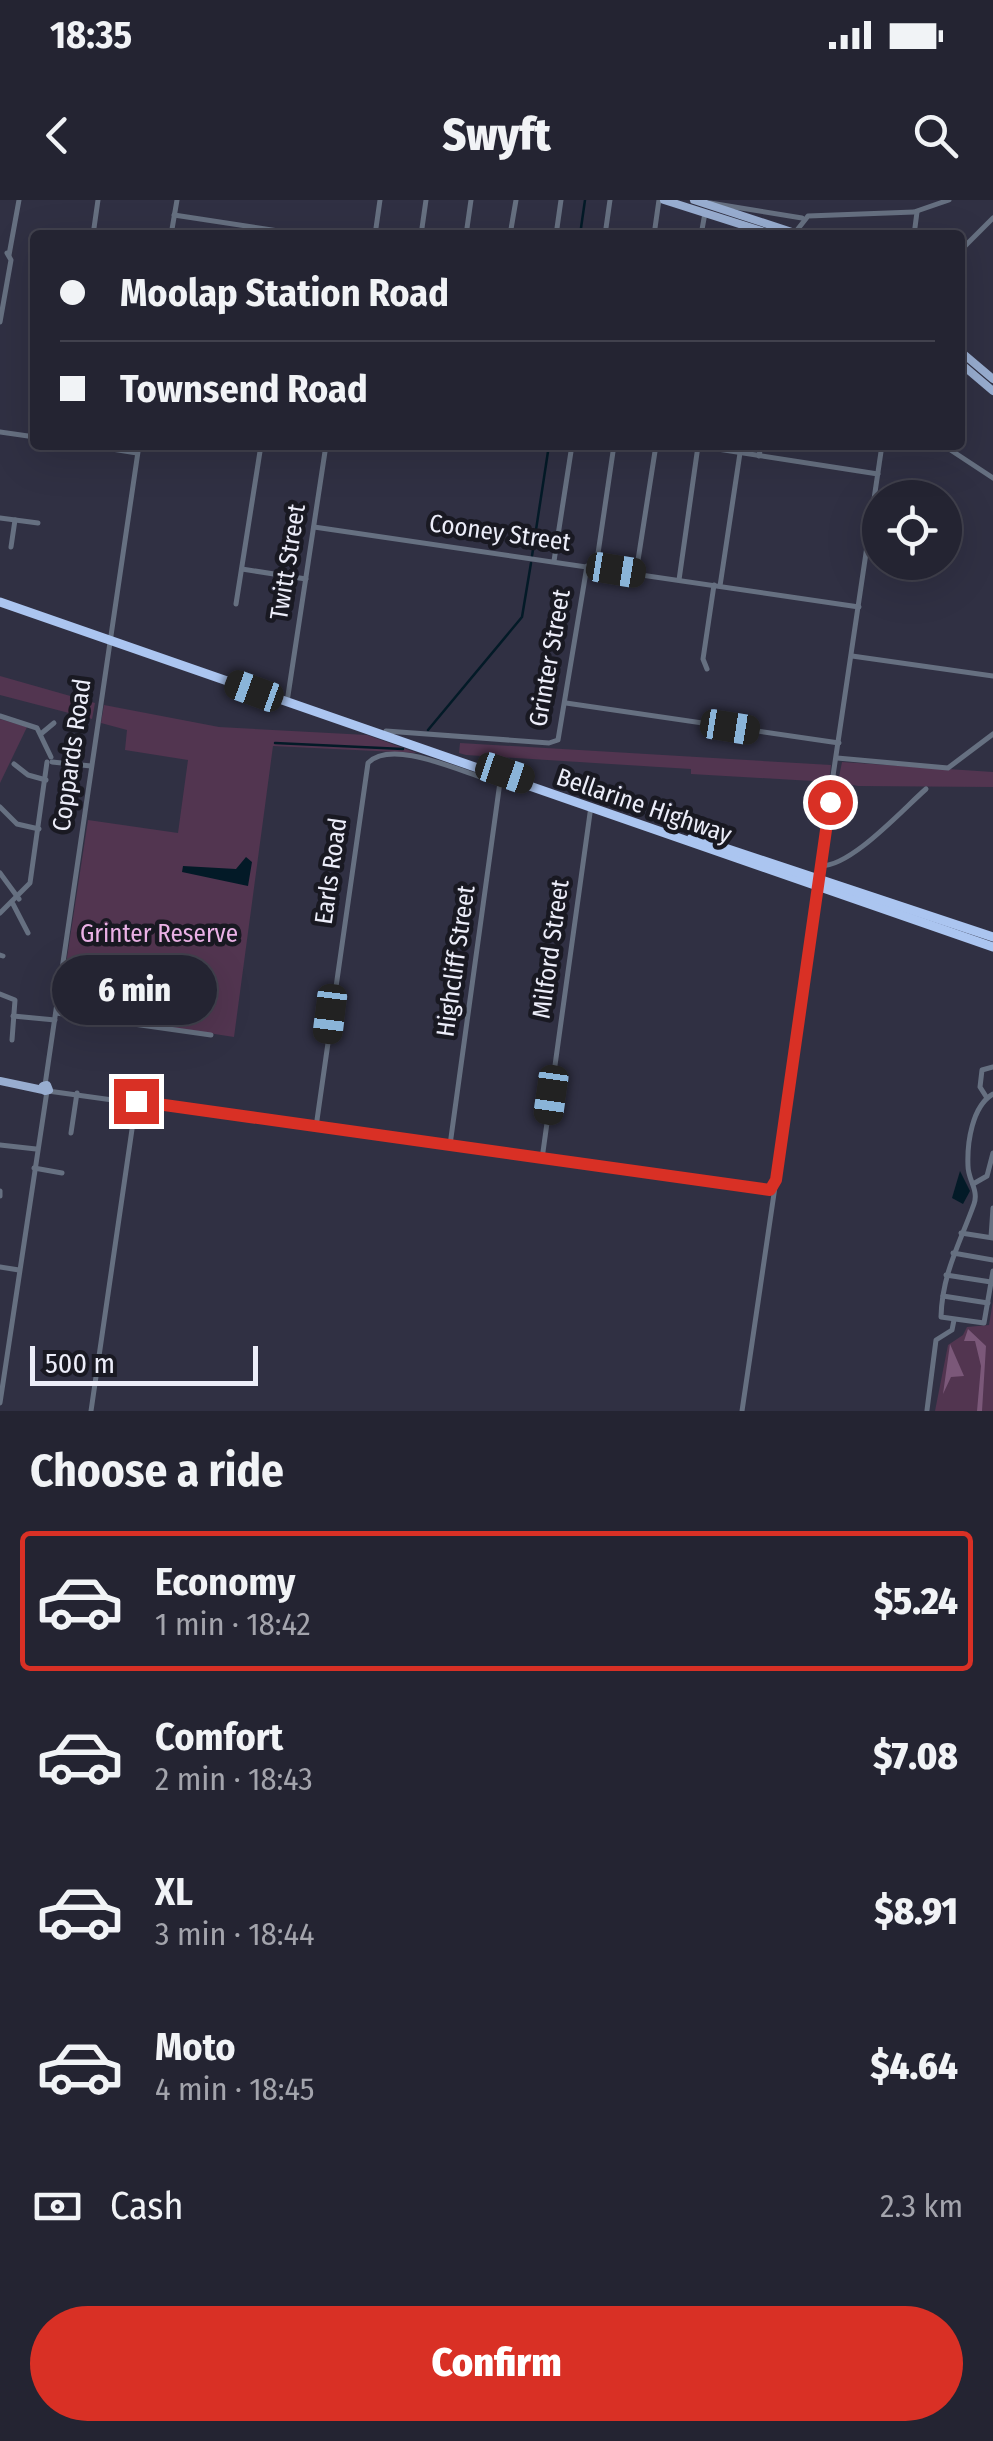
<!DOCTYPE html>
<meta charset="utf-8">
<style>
body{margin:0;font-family:"Fira Sans Condensed",sans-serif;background:#30303e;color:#f1f3f6;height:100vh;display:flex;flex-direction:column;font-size:38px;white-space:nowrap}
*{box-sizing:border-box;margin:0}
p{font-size:32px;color:#a3a4ac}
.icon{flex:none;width:55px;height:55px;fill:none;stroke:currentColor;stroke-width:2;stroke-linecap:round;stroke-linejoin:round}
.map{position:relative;height:1211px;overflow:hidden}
.drawer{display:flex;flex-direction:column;background:#242432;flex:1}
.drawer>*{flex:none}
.hud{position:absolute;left:30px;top:30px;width:935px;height:220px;border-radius:10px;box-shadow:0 10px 40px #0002,0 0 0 2px #41414d;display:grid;align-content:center;height:220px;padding:0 30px;background:#242432}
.controls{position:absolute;left:862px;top:280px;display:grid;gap:20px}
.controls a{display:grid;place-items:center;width:100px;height:100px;border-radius:50%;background:#242432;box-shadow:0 10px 40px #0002,0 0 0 2px #41414d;font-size:50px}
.scale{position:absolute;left:30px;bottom:25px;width:228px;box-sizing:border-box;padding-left:10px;border:5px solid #ecedf9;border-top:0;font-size:28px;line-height:35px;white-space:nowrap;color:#ecedf9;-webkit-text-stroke:8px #191922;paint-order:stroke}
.end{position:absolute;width:45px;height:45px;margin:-22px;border:12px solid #d93025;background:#fff;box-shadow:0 0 0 5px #fff}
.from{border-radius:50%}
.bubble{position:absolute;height:70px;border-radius:35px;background:#242432;box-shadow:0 10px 40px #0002,0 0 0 2px #41414d;font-size:32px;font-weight:800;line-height:70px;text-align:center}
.car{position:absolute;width:30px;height:60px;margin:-30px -15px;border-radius:12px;box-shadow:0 0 8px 2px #0007;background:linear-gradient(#222 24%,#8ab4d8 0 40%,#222 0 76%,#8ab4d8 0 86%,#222 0)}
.hud b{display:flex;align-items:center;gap:35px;height:95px;font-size:38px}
.hud b+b{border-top:2px solid #41414d}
.hud i{width:25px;height:25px;background:#f1f3f6}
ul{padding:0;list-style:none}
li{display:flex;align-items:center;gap:30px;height:140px;margin:0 20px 15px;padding:0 10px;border:5px solid transparent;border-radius:10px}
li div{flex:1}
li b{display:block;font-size:38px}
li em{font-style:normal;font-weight:800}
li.selected{border-color:#d93025}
li>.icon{width:90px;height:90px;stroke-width:1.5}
h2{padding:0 30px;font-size:45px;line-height:120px}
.pay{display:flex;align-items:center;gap:25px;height:110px;padding:0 30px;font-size:38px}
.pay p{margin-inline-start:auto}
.primary-button{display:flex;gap:20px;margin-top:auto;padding:20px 30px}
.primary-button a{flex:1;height:115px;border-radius:60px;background:#d93025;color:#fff;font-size:40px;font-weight:800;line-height:115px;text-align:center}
.status{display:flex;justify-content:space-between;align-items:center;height:70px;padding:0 50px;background:#242432;direction:ltr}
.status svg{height:28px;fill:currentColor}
header{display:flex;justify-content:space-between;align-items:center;height:130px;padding:0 30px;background:#242432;font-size:45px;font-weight:800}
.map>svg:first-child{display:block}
.green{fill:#523550}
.forest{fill:#7b5879}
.water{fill:#031a27}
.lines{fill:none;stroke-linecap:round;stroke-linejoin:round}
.stream{stroke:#031a27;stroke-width:2.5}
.minor{stroke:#667081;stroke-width:5}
.major{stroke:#98add0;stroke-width:8}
.highway{stroke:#abc5f0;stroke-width:9}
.route{stroke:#d93025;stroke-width:12}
.labels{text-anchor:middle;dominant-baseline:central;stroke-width:9;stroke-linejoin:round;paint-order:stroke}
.street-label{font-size:25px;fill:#ecedf9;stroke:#191922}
.park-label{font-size:25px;fill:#ecb2e7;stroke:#191922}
</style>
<div class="status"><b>18:35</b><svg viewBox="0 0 49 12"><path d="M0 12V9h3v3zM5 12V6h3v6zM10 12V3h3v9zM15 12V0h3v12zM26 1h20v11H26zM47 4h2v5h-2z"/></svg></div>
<header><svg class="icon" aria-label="back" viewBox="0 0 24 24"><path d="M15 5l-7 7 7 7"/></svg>Swyft<svg class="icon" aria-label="search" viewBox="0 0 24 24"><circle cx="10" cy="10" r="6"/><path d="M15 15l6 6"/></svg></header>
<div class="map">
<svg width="993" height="1211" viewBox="0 0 993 1211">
<rect width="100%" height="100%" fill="#303043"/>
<g class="green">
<polygon points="0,476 95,503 92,519 0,495"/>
<polygon points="104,505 219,527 367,535 417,553 273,546 234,837 59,810 88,620 178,633 188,560 125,550 127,530 101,523"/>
<polygon points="0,519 27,527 0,583"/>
<polygon points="460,543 831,565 829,582 691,574 691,569 466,555 459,553"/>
<polygon points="842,562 993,572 993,587 858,586 838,582"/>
<polygon points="993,1101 993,1211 935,1211 948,1145 963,1135 967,1127 989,1125"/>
</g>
<g class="forest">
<polygon points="968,1129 986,1146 982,1211 977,1211 981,1166 975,1141 964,1141"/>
<polygon points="950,1144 964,1176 951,1177 943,1194"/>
</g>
<g class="water">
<polygon points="246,657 252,662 248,686 182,672 183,666 236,669"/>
<polygon points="960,971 970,991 963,1004 952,998"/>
</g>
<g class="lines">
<g class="stream">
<polyline points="580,35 585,0"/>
<polyline points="532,356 549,245"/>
<polyline points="428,530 522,417 531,363"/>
<polyline points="275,543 403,549"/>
</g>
<g class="minor">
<polyline points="710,3 802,18"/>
<polyline points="174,15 305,35"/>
<polyline points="794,34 808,16 914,12 949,0"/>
<polyline points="93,35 98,0"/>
<polyline points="171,35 177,0"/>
<polyline points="375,35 380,0"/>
<polyline points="421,35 426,0"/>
<polyline points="466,35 471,0"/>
<polyline points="510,35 516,0"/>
<polyline points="556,35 561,0"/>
<polyline points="605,35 610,0"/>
<polyline points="654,35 659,0"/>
<polyline points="701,35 705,13"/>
<polyline points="914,35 917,12"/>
<polyline points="960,51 993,18"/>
<polyline points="9,55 19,0"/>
<polyline points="0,122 11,60 7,53"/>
<polyline points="0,232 35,237"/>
<polyline points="87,245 137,253"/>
<polyline points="692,245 878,274"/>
<polyline points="943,245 993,278"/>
<polyline points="759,256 761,245"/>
<polyline points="0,318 38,323"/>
<polyline points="314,327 859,407"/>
<polyline points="11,347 15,320"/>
<polyline points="554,361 572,245"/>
<polyline points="596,367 614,245"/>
<polyline points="242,369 306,379"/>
<polyline points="636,373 656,245"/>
<polyline points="679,380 698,246"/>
<polyline points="720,386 740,253"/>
<polyline points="236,404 261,245"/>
<polyline points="852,456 993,476"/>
<polyline points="707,469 703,459 714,385"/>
<polyline points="287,502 326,245"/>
<polyline points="566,503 839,543"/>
<polyline points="0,516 37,528 51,557"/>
<polyline points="386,531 549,543 558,540 587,366"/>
<polyline points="42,533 54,523"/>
<polyline points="837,558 948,568 993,534"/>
<polyline points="52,562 91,566"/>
<polyline points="14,564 28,575 46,580"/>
<polyline points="0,607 17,624 39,629"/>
<path d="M 820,666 C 851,667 902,610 926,589"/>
<polyline points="0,673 19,699"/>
<polyline points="818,677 882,245"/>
<polyline points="13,704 28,733"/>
<polyline points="0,713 30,683 47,562"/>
<polyline points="0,755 3,756"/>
<polyline points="0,794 15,800 12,840"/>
<polyline points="56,813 211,835"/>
<polyline points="13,816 55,820"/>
<polyline points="45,885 139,245"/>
<polyline points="48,891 763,991 773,989"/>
<path d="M 993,894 C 972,906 967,943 968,966 C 968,980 979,990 974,1004 C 960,1043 942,1074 941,1117 L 984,1123 L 993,1071"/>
<polyline points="987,898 980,887 982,870 993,867"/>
<path d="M 316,927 L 368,563 C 393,537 467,575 497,582 L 505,573"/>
<polyline points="71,933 77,893"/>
<polyline points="0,945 36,949"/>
<polyline points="450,945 500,582"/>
<polyline points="542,959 591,606"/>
<polyline points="34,968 62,973"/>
<polyline points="973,984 987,976 993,953"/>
<polyline points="0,991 0,996"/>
<polyline points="961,1033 993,1038"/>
<polyline points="991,1037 993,1008"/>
<polyline points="953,1053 993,1060"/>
<polyline points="0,1067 19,1070"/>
<polyline points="946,1075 991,1082"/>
<polyline points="943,1096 988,1103"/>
<polyline points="0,1203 47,891"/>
<polyline points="927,1210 936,1140 952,1130 954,1120"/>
<polyline points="91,1211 136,902"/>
<polyline points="742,1211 819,688"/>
</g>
<g class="major">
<polyline points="664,0 774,35"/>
<polyline points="694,0 801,35"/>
<polyline points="960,151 993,179"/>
<polyline points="960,163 993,191"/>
<polyline points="0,881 43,890"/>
<polygon points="47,885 49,890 45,891 43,886"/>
</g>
<g class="highway">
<polyline points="0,402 993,747"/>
<polyline points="692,637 993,737"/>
</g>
</g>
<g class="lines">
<polyline class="route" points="136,901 770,990 776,980 830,602"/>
</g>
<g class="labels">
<g class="street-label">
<text transform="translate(500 333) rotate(8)">Cooney Street</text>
<text transform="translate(288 362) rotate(-81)">Twitt Street</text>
<text transform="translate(550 458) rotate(-80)">Grinter Street</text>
<text transform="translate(72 555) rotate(-82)">Coppards Road</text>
<text transform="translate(644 606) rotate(19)">Bellarine Highway</text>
<text transform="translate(331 671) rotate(-82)">Earls Road</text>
<text transform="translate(551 749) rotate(-82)">Milford Street</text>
<text transform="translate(456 761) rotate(-82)">Highcliff Street</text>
</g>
<g class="park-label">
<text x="159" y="734">Grinter Reserve</text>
</g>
</g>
</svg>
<div class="controls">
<a><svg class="icon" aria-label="locate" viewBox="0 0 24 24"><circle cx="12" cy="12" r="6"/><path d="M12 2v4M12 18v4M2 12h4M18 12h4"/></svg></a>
</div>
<div class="scale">500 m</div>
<i class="end from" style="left:830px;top:602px"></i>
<i class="end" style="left:136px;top:901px"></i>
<div class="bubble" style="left:52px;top:755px;width:165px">6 min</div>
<i class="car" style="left:616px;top:370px;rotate:99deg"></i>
<i class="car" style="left:254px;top:491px;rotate:290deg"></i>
<i class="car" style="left:730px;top:527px;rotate:99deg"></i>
<i class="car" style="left:505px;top:573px;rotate:109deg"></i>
<i class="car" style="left:330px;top:814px;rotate:187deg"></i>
<i class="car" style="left:551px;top:895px;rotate:188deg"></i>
<div class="hud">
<b><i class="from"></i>Moolap Station Road</b>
<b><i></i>Townsend Road</b>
</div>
</div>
<section class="drawer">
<h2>Choose a ride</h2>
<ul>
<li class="selected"><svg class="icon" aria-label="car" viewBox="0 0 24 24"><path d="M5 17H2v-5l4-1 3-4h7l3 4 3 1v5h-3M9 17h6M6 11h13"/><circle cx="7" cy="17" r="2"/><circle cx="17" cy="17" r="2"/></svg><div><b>Economy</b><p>1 min · 18:42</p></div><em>$5.24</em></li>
<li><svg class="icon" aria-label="car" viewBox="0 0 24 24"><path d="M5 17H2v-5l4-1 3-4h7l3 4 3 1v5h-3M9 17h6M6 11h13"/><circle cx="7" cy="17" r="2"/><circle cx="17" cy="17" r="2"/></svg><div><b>Comfort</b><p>2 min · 18:43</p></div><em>$7.08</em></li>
<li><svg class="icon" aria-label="car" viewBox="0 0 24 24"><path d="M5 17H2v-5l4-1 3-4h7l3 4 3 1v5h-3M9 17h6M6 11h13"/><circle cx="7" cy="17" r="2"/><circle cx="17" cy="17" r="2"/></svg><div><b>XL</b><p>3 min · 18:44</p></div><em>$8.91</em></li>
<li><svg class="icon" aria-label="car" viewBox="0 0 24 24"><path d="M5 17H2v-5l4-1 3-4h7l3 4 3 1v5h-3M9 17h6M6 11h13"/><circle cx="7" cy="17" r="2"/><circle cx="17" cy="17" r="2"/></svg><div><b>Moto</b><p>4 min · 18:45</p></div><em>$4.64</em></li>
</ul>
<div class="pay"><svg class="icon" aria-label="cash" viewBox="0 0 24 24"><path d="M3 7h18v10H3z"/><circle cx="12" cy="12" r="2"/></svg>Cash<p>2.3 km</p></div>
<div class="primary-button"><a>Confirm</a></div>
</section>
